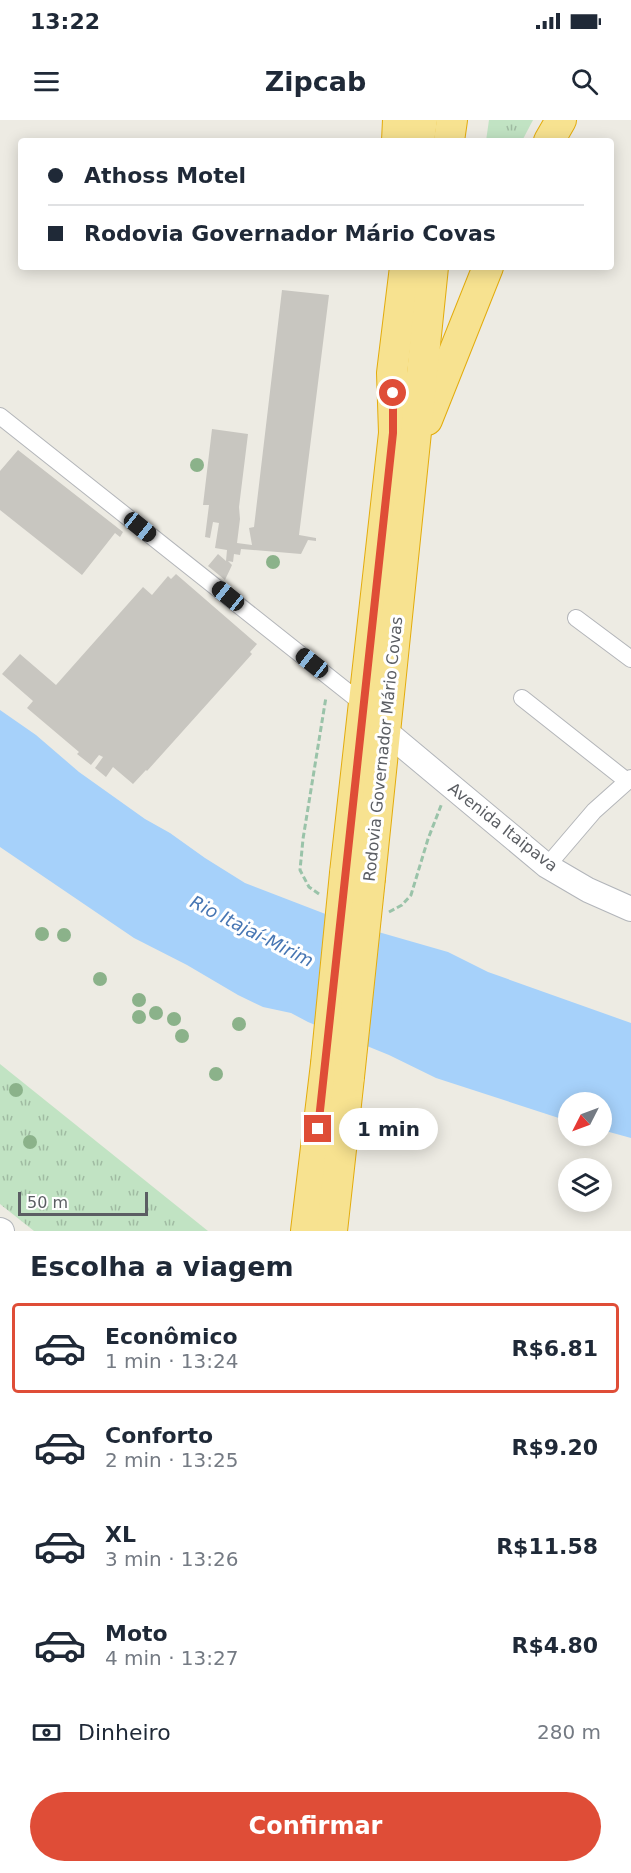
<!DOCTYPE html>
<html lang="pt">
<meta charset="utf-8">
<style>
body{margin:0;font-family:"DejaVu Sans",sans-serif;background:#f6f6f7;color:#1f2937;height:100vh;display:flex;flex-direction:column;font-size:22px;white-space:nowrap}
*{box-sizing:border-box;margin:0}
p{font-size:20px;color:#747a83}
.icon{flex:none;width:33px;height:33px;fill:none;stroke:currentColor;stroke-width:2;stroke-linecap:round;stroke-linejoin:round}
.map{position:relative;height:1111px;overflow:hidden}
.sheet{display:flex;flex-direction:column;background:#fff;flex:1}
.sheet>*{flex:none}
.hud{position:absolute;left:18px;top:18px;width:596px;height:132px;border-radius:6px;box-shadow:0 3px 15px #0003;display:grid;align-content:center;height:132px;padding:0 30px;background:#fff}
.needle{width:39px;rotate:228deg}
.tools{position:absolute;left:558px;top:972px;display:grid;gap:12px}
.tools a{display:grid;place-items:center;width:54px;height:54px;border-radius:50%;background:#fff;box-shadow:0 3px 15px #0003;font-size:30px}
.scale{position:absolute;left:18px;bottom:15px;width:130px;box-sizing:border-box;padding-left:6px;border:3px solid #5b5e63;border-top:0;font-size:16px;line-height:21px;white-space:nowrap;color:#5b5e63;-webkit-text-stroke:4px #fff;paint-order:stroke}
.end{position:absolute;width:27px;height:27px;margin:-14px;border:8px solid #df4d37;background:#fff;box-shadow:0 0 0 3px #fff}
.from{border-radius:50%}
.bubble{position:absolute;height:42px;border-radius:21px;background:#fff;box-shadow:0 3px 15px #0003;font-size:20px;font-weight:600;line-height:42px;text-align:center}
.car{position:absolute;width:18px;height:36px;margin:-18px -9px;border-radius:8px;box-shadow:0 0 4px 2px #0007;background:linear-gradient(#222 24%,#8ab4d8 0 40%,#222 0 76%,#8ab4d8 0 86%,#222 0)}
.hud b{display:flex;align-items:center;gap:21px;height:57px;font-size:22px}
.hud b+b{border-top:2px solid #e0e1e3}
.hud i{width:15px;height:15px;background:#1f2937}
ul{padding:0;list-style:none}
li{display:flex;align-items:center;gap:18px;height:90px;margin:0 12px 9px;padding:0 18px;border:3px solid transparent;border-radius:6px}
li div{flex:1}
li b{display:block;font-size:22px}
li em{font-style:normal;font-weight:600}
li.active{border-color:#df4d37}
li>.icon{width:54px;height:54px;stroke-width:1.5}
h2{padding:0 30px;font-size:27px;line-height:72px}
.pay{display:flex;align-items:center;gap:15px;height:66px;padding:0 30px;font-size:22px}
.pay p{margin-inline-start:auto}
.button{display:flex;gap:12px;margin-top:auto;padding:12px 30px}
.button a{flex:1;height:69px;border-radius:36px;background:#df4d37;color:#fff;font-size:24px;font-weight:600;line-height:69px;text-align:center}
.status{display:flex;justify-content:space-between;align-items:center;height:42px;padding:0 30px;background:#fff;direction:ltr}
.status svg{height:16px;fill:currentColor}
header{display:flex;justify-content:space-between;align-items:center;height:78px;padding:0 30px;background:#fff;font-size:27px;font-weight:600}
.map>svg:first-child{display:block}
.grass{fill:url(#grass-tufts)}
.water{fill:#a6d1fa}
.building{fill:#c8c6c0}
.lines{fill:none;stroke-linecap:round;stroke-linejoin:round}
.street-casing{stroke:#b3b5b9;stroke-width:18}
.secondary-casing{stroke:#b2b5ba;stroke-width:26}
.highway-casing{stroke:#e3ac0d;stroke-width:32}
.path{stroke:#9ac3a9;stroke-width:3;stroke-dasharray:6 3;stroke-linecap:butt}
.street{stroke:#fff;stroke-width:16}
.secondary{stroke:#fff;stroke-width:24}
.highway{stroke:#f7e290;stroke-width:30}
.highway-bridge-casing{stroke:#e3ac0d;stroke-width:32;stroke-linecap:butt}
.highway-bridge{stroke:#f7e290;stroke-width:30}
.tree{fill:#8bb28a}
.route{stroke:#df4d37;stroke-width:8}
.labels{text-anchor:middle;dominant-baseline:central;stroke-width:6;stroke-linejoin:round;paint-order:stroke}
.street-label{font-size:16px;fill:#5b5e63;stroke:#fff}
.water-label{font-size:18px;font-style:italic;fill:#4776b3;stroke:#fff}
</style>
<div class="status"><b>13:22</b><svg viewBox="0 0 49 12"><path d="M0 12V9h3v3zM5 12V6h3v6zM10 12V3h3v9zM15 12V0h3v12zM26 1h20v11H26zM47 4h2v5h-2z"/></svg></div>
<header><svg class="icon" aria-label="menu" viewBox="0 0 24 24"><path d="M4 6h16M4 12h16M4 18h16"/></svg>Zipcab<svg class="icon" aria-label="search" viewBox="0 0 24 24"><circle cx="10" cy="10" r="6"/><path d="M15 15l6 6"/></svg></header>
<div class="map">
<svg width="631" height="1111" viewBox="0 0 631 1111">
<defs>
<pattern id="grass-tufts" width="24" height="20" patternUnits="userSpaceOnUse" patternTransform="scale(1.5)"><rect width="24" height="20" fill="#c1e3c3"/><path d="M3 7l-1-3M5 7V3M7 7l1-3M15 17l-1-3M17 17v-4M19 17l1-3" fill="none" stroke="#a0bba2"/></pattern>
</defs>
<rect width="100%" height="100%" fill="#edebe3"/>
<g class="grass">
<polygon points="489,0 533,0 522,21 486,21"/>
<polygon points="0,944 208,1111 34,1111 0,1084"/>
</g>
<polygon class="water" points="0,590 36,615 79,652 145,699 170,713 205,738 245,763 354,805 448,832 488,852 631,903 631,1018 602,1010 602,982 568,982 568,1001 436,958 389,935 308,902 291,893 263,887 238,875 187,845 134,818 0,727"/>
<g class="building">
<polygon points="282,170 329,175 299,415 316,418 316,421 308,420 301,434 241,429 240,435 234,434 233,442 228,441 232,445 225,460 208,446 218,434 226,441 227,430 215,428 219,403 213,402 210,418 205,417 209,385 203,385 212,309 248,314 239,387 240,399 237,423 252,425 249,408 254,407"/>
<polygon points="18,330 123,412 120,417 115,413 82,455 0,390 0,351"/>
<polygon points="176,454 257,524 250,532 252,534 147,651 146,650 133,664 113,647 106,657 95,648 103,637 99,635 91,645 77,634 79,632 27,588 33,581 2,554 20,534 56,565 143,467 152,475 168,456 171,459"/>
</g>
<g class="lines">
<defs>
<g id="street">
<polyline points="0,296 363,584"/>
<polyline points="576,498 631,539"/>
<polyline points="522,578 627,661"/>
<polyline points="547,746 594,691 631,658"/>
</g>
<g id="secondary">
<polyline points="384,610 547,746 588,770 631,789"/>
<polyline points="0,1110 2,1111"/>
</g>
<g id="highway">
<polyline points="397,21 398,0"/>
<polyline points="419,21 422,0"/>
<polyline points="449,21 452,0"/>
<polyline points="549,21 561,0"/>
<polyline points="427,300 488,147"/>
<polyline points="345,753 394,313 392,253 405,147"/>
<polyline points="370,758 433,147"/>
<polyline points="306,1111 326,944"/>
<polyline points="332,1111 349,957"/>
</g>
</defs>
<use href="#street" class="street-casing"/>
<use href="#secondary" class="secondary-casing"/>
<use href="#highway" class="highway-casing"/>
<g class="path">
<polyline points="319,774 309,767 300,750 303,719 326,577"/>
<polyline points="389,792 402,785 411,775 428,719 442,683"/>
</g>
<use href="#street" class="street"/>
<use href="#secondary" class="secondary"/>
<use href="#highway" class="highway"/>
<defs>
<g id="highway-bridge">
<polyline points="326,944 345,753"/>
<polyline points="349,957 370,758"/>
</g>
</defs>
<use href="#highway-bridge" class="highway-bridge-casing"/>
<use href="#highway-bridge" class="highway-bridge"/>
</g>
<g class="tree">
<circle cx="197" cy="345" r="7"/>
<circle cx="273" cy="442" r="7"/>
<circle cx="42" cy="814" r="7"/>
<circle cx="64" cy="815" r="7"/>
<circle cx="100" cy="859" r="7"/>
<circle cx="139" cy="880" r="7"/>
<circle cx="156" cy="893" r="7"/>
<circle cx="139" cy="897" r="7"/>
<circle cx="174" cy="899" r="7"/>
<circle cx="239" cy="904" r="7"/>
<circle cx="182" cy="916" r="7"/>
<circle cx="216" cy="954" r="7"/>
<circle cx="16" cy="970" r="7"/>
<circle cx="30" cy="1022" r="7"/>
</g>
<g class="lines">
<polyline class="route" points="318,1009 393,313 393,273"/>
</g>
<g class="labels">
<g class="street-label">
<text transform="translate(383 629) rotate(-84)">Rodovia Governador Mário Covas</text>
<text transform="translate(503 707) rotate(38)">Avenida Itaipava</text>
</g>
<g class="water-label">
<text transform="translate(252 811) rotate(27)">Rio Itajaí-Mirim</text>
</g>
</g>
</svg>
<div class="tools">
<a><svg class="needle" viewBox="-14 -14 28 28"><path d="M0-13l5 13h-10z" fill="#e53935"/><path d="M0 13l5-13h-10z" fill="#747a83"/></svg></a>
<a><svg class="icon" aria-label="layers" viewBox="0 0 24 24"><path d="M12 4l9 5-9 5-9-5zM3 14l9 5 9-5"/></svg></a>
</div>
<div class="scale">50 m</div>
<i class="end from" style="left:393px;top:273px"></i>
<i class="end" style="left:318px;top:1009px"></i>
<div class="bubble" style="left:339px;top:988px;width:99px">1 min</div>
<i class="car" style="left:140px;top:407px;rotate:129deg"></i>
<i class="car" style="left:228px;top:476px;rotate:309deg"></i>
<i class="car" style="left:312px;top:543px;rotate:308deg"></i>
<div class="hud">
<b><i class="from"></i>Athoss Motel</b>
<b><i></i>Rodovia Governador Mário Covas</b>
</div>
</div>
<section class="sheet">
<h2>Escolha a viagem</h2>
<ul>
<li class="active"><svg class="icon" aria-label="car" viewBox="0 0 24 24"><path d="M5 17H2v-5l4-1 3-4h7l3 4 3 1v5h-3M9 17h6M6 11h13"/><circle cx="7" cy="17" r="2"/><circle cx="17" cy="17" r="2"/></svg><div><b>Econômico</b><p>1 min · 13:24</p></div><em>R$6.81</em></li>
<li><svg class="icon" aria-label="car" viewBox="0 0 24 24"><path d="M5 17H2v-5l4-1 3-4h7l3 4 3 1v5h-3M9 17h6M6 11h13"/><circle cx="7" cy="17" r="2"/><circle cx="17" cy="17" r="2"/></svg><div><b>Conforto</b><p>2 min · 13:25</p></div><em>R$9.20</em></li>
<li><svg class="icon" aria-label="car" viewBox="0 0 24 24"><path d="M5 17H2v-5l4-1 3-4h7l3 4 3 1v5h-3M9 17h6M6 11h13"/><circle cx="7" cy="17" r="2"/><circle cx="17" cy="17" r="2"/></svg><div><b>XL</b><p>3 min · 13:26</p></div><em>R$11.58</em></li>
<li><svg class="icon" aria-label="car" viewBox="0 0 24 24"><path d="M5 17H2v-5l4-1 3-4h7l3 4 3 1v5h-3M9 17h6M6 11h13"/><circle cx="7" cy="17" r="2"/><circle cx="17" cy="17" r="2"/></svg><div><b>Moto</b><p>4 min · 13:27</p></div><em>R$4.80</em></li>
</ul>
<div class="pay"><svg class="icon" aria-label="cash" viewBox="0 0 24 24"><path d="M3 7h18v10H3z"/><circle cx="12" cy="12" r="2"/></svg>Dinheiro<p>280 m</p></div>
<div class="button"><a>Confirmar</a></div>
</section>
